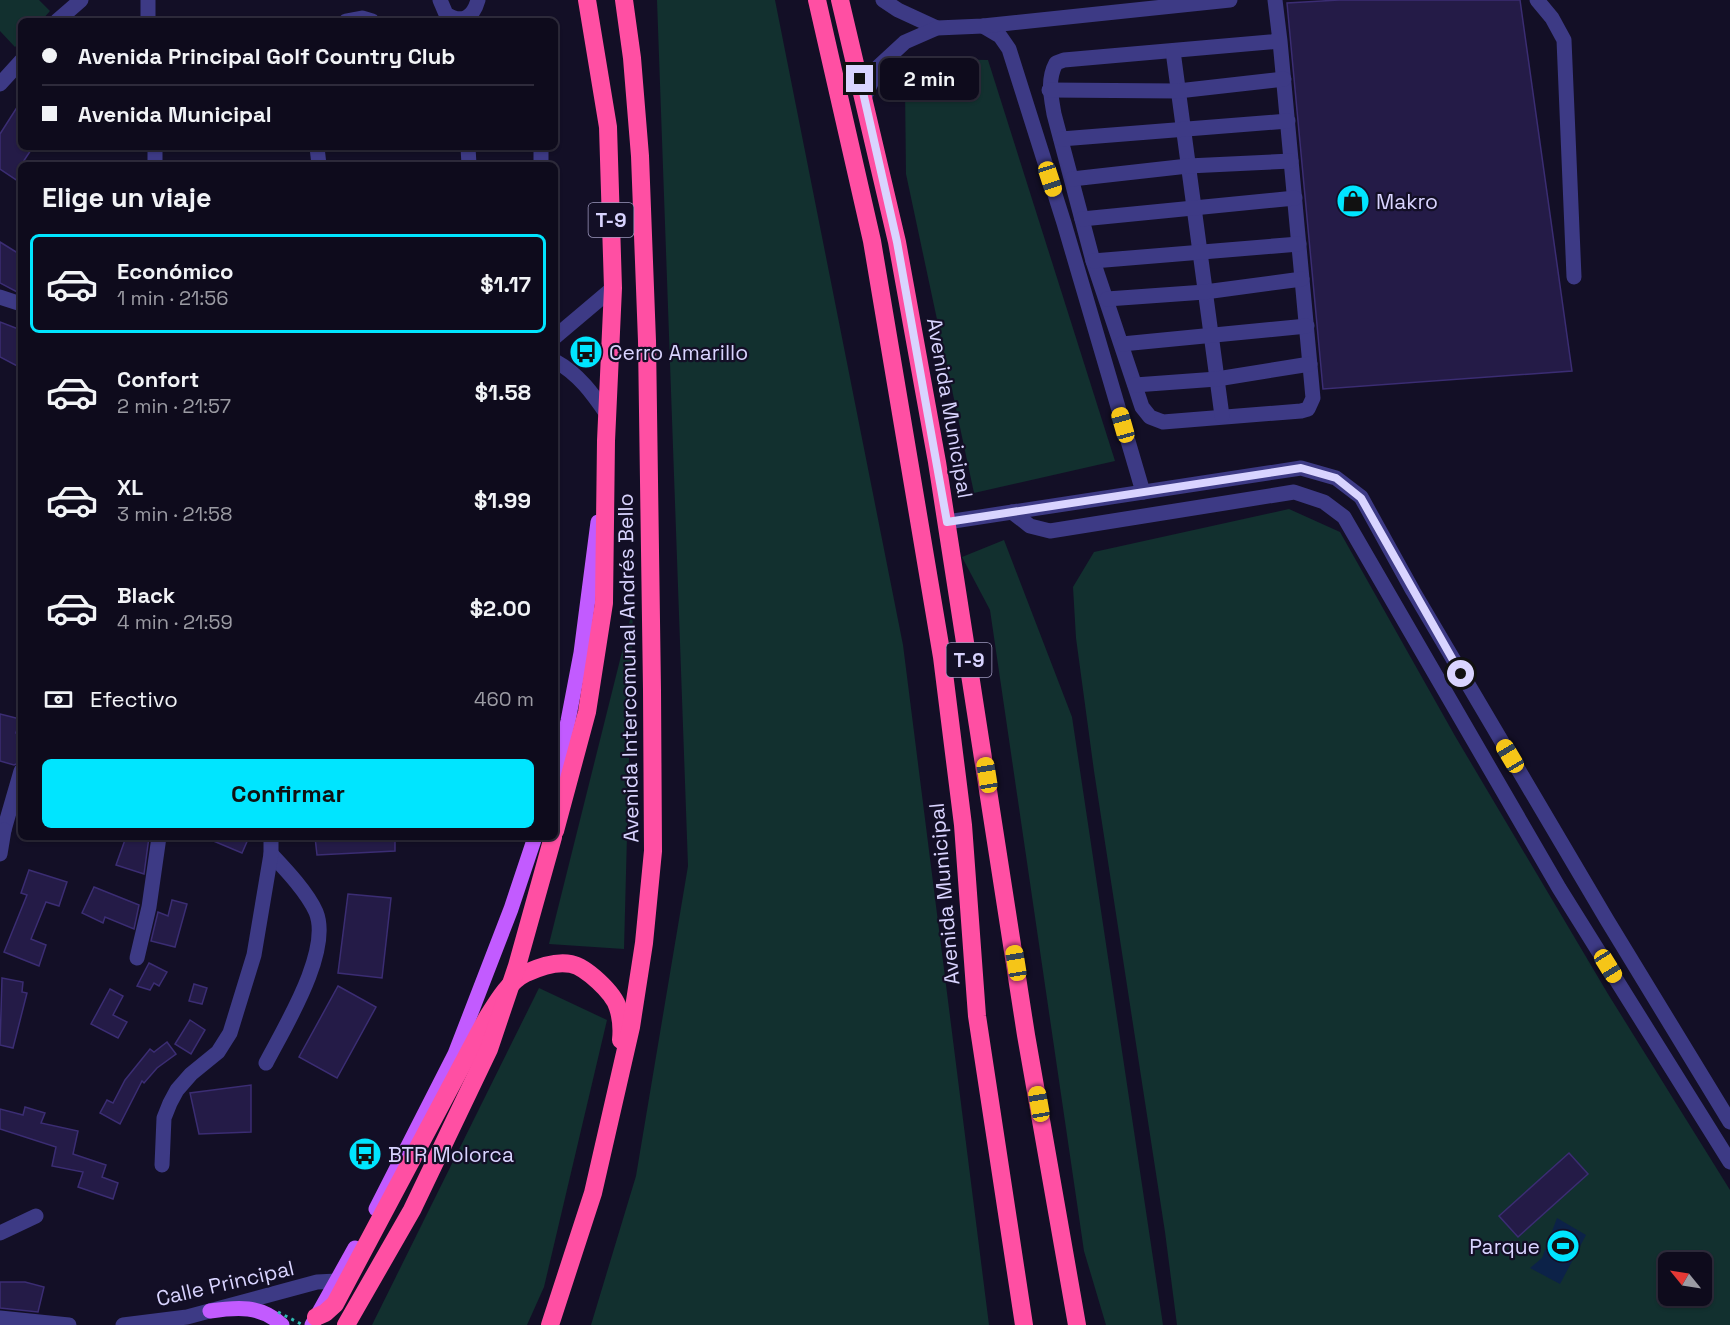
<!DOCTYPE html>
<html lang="es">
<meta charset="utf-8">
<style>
body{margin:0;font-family:"Space Grotesk",sans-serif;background:#171425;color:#f1f3f6;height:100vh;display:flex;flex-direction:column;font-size:22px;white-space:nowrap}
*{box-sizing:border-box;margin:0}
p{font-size:20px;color:#9b9ba3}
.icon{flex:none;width:33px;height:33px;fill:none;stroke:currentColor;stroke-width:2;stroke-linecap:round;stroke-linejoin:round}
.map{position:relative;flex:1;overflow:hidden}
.panel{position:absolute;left:18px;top:162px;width:540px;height:678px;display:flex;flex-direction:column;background:#0e0b1c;border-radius:9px;box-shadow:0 2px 4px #0004,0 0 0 2px #2e2b3b}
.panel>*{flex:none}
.hud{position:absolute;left:18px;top:18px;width:540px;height:132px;border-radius:9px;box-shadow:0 2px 4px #0004,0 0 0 2px #2e2b3b;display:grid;align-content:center;height:132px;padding:0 24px;background:#0e0b1c}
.needle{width:39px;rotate:300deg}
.tools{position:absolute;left:1658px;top:1252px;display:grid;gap:12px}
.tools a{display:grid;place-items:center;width:54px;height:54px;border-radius:9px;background:#0e0b1c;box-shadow:0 2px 4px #0004,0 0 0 2px #2e2b3b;font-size:30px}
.end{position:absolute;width:27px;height:27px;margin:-14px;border:8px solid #d9d4ff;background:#111;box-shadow:0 0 0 3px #111}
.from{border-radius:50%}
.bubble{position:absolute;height:42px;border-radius:9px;background:#0e0b1c;box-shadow:0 2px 4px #0004,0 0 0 2px #2e2b3b;font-size:20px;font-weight:700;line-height:42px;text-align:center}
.car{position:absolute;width:18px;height:36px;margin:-18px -9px;border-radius:8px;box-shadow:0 0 4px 2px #0007;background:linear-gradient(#f5c518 24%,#345 0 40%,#f5c518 0 76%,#345 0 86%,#f5c518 0)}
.hud b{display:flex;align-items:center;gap:21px;height:57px;font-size:22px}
.hud b+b{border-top:2px solid #2e2b3b}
.hud i{width:15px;height:15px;background:#f1f3f6}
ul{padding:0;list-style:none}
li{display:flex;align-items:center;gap:18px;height:99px;margin:0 12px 9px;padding:0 12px;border:3px solid transparent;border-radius:9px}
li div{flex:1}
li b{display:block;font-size:22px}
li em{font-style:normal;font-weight:700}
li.on{border-color:#00e5ff}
li>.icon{width:54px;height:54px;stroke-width:1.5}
h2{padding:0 24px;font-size:27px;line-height:72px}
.pay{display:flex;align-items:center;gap:15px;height:66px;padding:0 24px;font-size:22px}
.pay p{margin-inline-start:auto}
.cta{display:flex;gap:12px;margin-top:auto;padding:12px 24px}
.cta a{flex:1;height:69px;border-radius:9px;background:#00e5ff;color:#111;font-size:24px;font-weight:700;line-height:69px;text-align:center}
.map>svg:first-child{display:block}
.green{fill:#12302f;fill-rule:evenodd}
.water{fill:#0c2248}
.building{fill:#241b47;stroke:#3b2d73;stroke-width:1.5}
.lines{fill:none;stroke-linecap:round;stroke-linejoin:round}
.minor{stroke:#3d3a85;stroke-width:15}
.major{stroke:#c25bff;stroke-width:15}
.highway{stroke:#ff4fa3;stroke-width:18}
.path-bridge{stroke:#2fb8b0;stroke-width:3;stroke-dasharray:3 4.5;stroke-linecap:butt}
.route{stroke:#d9d4ff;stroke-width:8}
.labels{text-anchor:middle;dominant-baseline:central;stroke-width:4.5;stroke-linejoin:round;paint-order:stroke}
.shield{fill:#130f26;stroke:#9e99be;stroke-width:1.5}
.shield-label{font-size:20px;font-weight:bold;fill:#d9d4ff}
.poi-label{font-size:21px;fill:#d9d4ff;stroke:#130f26;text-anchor:start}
.street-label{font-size:21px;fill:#d9d4ff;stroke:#130f26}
</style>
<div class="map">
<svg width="1730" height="1325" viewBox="0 0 1730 1325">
<rect width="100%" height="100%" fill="#130f26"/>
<g class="green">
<polygon points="0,0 39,0 50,11 41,21 21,21 21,41 15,47 0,31"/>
<polygon points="657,0 775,0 903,645 989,1325 591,1325 636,1176 688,866"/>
<polygon points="942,59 988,60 1115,461 974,493 906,174 905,86"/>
<path d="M 1289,509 L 1340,532 L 1455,736 L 1608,994 L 1730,1190 L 1730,1325 L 1177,1325 L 1165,1232 L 1094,771 L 1076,638 L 1073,587 L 1094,552 ZM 1668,1263 L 1701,1263 L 1701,1296 L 1668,1296 Z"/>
<polygon points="1004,540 1072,717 1163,1325 1106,1325 1084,1251 990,610 962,557"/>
<polygon points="633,608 624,949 549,944"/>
<polygon points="539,988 607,1020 544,1287 527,1325 372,1325"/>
</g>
<polygon class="water" points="1557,1218 1586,1235 1560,1284 1530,1268 1542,1258"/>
<g class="building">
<polygon points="1339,0 1520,0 1572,371 1323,389 1287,3"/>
<polygon points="21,101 21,147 33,147 21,165 21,183 0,169 0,134"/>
<polygon points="0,242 21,255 21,294 0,283"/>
<polygon points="0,322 21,330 21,368 0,357"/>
<polygon points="0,714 20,719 16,733 21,734 21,762 14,765 0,761"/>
<polygon points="126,837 149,837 144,874 116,865"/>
<polygon points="204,837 249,837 242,853"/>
<polygon points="315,837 395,837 395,851 317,855"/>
<polygon points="29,870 67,882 59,906 46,902 31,939 46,945 39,966 4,952 27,895 21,893"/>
<polygon points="94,887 139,905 134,929 105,917 103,923 82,913"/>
<polygon points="348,894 391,898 382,978 338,973"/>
<polygon points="172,900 187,904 175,947 151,941 158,912 168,916"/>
<polygon points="149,963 167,972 159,986 154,983 150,990 137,986"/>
<polygon points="2,978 23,982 22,992 27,993 13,1048 0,1045"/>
<polygon points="194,984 207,988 202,1004 189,1001"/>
<polygon points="338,986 376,1007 337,1078 299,1057"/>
<polygon points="110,989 123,996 113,1015 127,1022 118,1038 91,1024"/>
<polygon points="190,1020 205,1030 191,1054 175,1044"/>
<polygon points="167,1042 176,1054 157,1068 144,1083 142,1081 120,1124 100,1113 107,1100 113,1103 125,1080 150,1049 154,1052"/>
<polygon points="251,1085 251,1132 199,1134 190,1093"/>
<polygon points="25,1107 45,1113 41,1123 78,1131 73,1154 106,1165 102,1177 118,1183 113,1199 78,1187 83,1172 52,1166 56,1147 0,1129 0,1109 23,1115"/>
<polygon points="1569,1153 1588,1174 1518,1237 1499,1216"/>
<polygon points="0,1282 25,1282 44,1287 38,1312 0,1308"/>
</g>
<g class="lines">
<g class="minor">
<path d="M 440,0 L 446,14 C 462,24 473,18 478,0"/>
<polyline points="883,0 898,10 937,28"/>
<path d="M 1275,0 L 1280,41 L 1313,398 L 1308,409 L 1301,411 L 1163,422 L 1150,417 L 1142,407 L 1093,261 L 1054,114 C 1051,96 1047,80 1056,63 L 1064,60 L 1280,41"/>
<polyline points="1537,0 1552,18 1564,40 1574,277"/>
<polyline points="57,21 81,0"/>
<polyline points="148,21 148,0"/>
<polyline points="346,21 362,18 372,21"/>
<polyline points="983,26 1000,36 1009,49 1064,223 1143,492"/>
<polyline points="1173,51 1222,416"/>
<polyline points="0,84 21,61"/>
<polyline points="1049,90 1178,91 1284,79"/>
<polyline points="864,98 879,66 905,42 937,28 983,26 1230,0"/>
<polyline points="1061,139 1288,121"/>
<polyline points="317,147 319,165"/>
<polyline points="468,147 469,165"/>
<polyline points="541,147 541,165"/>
<polyline points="155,165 155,147"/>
<polyline points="1072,179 1188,166 1291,161"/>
<polyline points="1082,219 1295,198"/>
<polyline points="1093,261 1299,244"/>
<polyline points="0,297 21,304"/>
<polyline points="1107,299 1205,292 1302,279"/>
<polyline points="555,337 613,288"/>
<polyline points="1122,344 1307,326"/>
<path d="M 555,361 C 579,374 593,394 608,416"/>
<polyline points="1135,385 1217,379 1310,364"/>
<polyline points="1012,512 1030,526 1050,531 1294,492 1324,502 1344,517 1559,888 1730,1162"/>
<polyline points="947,522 1301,468 1336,478 1361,497 1413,591 1607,920 1730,1122"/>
<polyline points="0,828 4,830 21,771"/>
<polyline points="0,854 4,830"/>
<polyline points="137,958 149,907 159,837"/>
<path d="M 266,1063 C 284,1028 332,951 316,912 C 307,892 286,870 271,854"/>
<polyline points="162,1165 164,1118 170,1103 177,1090 191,1074 218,1052 230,1033 254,955 271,854 271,837"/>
<polyline points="0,1233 36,1216"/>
<polyline points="0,1318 69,1325"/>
<polyline points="123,1325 187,1317 317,1282 337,1281"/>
</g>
<g class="major">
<polyline points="555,774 568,721 581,653 598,522"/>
<polyline points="376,1209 455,1054 511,909 535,837"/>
<path d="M 210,1311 C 237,1307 261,1305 282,1325"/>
<polyline points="312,1325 355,1248"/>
</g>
<g class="highway">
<polyline points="817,0 872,241 942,657 963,825 977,1016 1024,1325"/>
<polyline points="840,0 897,242 937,462 1026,1035 1077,1325"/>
<polyline points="555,831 587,712 604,603 606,441 613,288 608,127 587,0"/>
<path d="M 316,1317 L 325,1313 L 335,1304 L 487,1018 C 497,1002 508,982 526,973 C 539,967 557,961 571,964 C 586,967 614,993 618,1008 C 621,1017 622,1030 621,1040"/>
<polyline points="346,1325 412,1210 489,1049 517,966 553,837"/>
<polyline points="550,1325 593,1193 631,1027 644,943 653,851 652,690 647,341 640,156 632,58 624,0"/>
</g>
<polyline class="path-bridge" points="278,1312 303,1325"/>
</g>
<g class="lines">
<polyline class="route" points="860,79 897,242 947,522 1301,468 1336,478 1361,498 1461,674"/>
</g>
<defs>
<symbol id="shop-disc" viewBox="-11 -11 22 22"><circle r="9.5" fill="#00e5ff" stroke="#130f26"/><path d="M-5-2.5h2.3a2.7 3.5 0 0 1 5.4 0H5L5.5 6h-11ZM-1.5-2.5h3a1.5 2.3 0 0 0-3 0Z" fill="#111"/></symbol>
<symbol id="bus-disc" viewBox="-11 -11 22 22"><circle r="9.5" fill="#00e5ff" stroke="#130f26"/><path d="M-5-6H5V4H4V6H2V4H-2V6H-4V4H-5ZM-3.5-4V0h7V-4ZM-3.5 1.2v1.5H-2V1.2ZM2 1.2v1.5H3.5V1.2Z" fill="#111"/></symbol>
<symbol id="stadium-disc" viewBox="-11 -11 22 22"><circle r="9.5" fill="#00e5ff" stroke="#130f26"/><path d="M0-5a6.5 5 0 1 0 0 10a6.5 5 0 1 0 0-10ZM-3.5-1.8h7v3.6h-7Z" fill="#111"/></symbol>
</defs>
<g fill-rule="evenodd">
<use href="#shop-disc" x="1334" y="182" width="38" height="38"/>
<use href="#bus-disc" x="567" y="333" width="38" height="38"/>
<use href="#bus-disc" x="346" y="1135" width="38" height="38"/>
<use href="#stadium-disc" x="1544" y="1227" width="38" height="38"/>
</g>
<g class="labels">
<g class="shield">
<rect x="588.5" y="203" width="45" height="34" rx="4.5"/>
<rect x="946.5" y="643" width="45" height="34" rx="4.5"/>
</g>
<g class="shield-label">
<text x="611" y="220">T-9</text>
<text x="969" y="660">T-9</text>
</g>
<g class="poi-label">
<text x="1376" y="201">Makro</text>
<text x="609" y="352">Cerro Amarillo</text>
<text x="388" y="1154">BTR Molorca</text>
<text x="1540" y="1246" text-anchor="end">Parque</text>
</g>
<g class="street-label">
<text transform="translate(950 408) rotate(80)">Avenida Municipal</text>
<text transform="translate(628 668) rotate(-91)">Avenida Intercomunal Andrés Bello</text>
<text transform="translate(944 894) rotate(-95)">Avenida Municipal</text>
<text transform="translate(225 1283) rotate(-13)">Calle Principal</text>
</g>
</g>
</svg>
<div class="tools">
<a><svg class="needle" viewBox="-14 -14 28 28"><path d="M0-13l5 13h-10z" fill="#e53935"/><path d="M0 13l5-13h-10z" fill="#9b9ba3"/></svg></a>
</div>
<i class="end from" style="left:1461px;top:674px"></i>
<i class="end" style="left:860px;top:79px"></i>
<div class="bubble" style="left:880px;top:58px;width:99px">2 min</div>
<i class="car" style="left:1050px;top:179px;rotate:162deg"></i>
<i class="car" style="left:1123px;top:425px;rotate:344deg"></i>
<i class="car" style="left:1510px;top:756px;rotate:329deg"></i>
<i class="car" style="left:987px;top:775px;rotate:351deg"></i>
<i class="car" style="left:1016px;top:963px;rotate:351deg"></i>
<i class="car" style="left:1608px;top:966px;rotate:148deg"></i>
<i class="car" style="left:1039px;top:1104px;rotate:350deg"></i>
<div class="hud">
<b><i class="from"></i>Avenida Principal Golf Country Club</b>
<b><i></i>Avenida Municipal</b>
</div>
<section class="panel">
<h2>Elige un viaje</h2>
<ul>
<li class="on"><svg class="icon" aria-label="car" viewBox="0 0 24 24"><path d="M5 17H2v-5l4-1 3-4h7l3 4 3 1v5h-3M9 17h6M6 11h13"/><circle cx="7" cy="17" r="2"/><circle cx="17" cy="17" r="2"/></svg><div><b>Económico</b><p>1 min · 21:56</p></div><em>$1.17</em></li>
<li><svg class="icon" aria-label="car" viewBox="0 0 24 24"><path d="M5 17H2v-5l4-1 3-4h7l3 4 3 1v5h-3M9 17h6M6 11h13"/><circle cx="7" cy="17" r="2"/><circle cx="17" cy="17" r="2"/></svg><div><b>Confort</b><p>2 min · 21:57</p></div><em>$1.58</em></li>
<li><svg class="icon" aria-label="car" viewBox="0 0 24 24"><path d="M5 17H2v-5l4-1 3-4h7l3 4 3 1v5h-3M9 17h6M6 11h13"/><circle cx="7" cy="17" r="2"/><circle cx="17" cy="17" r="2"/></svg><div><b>XL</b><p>3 min · 21:58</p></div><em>$1.99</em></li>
<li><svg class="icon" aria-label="car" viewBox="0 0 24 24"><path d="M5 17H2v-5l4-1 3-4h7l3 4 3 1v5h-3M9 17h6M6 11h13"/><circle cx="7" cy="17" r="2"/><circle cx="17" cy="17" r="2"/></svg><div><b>Black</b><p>4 min · 21:59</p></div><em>$2.00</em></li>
</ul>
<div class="pay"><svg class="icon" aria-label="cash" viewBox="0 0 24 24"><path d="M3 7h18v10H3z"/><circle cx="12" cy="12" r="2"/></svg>Efectivo<p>460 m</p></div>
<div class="cta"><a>Confirmar</a></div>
</section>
</div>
